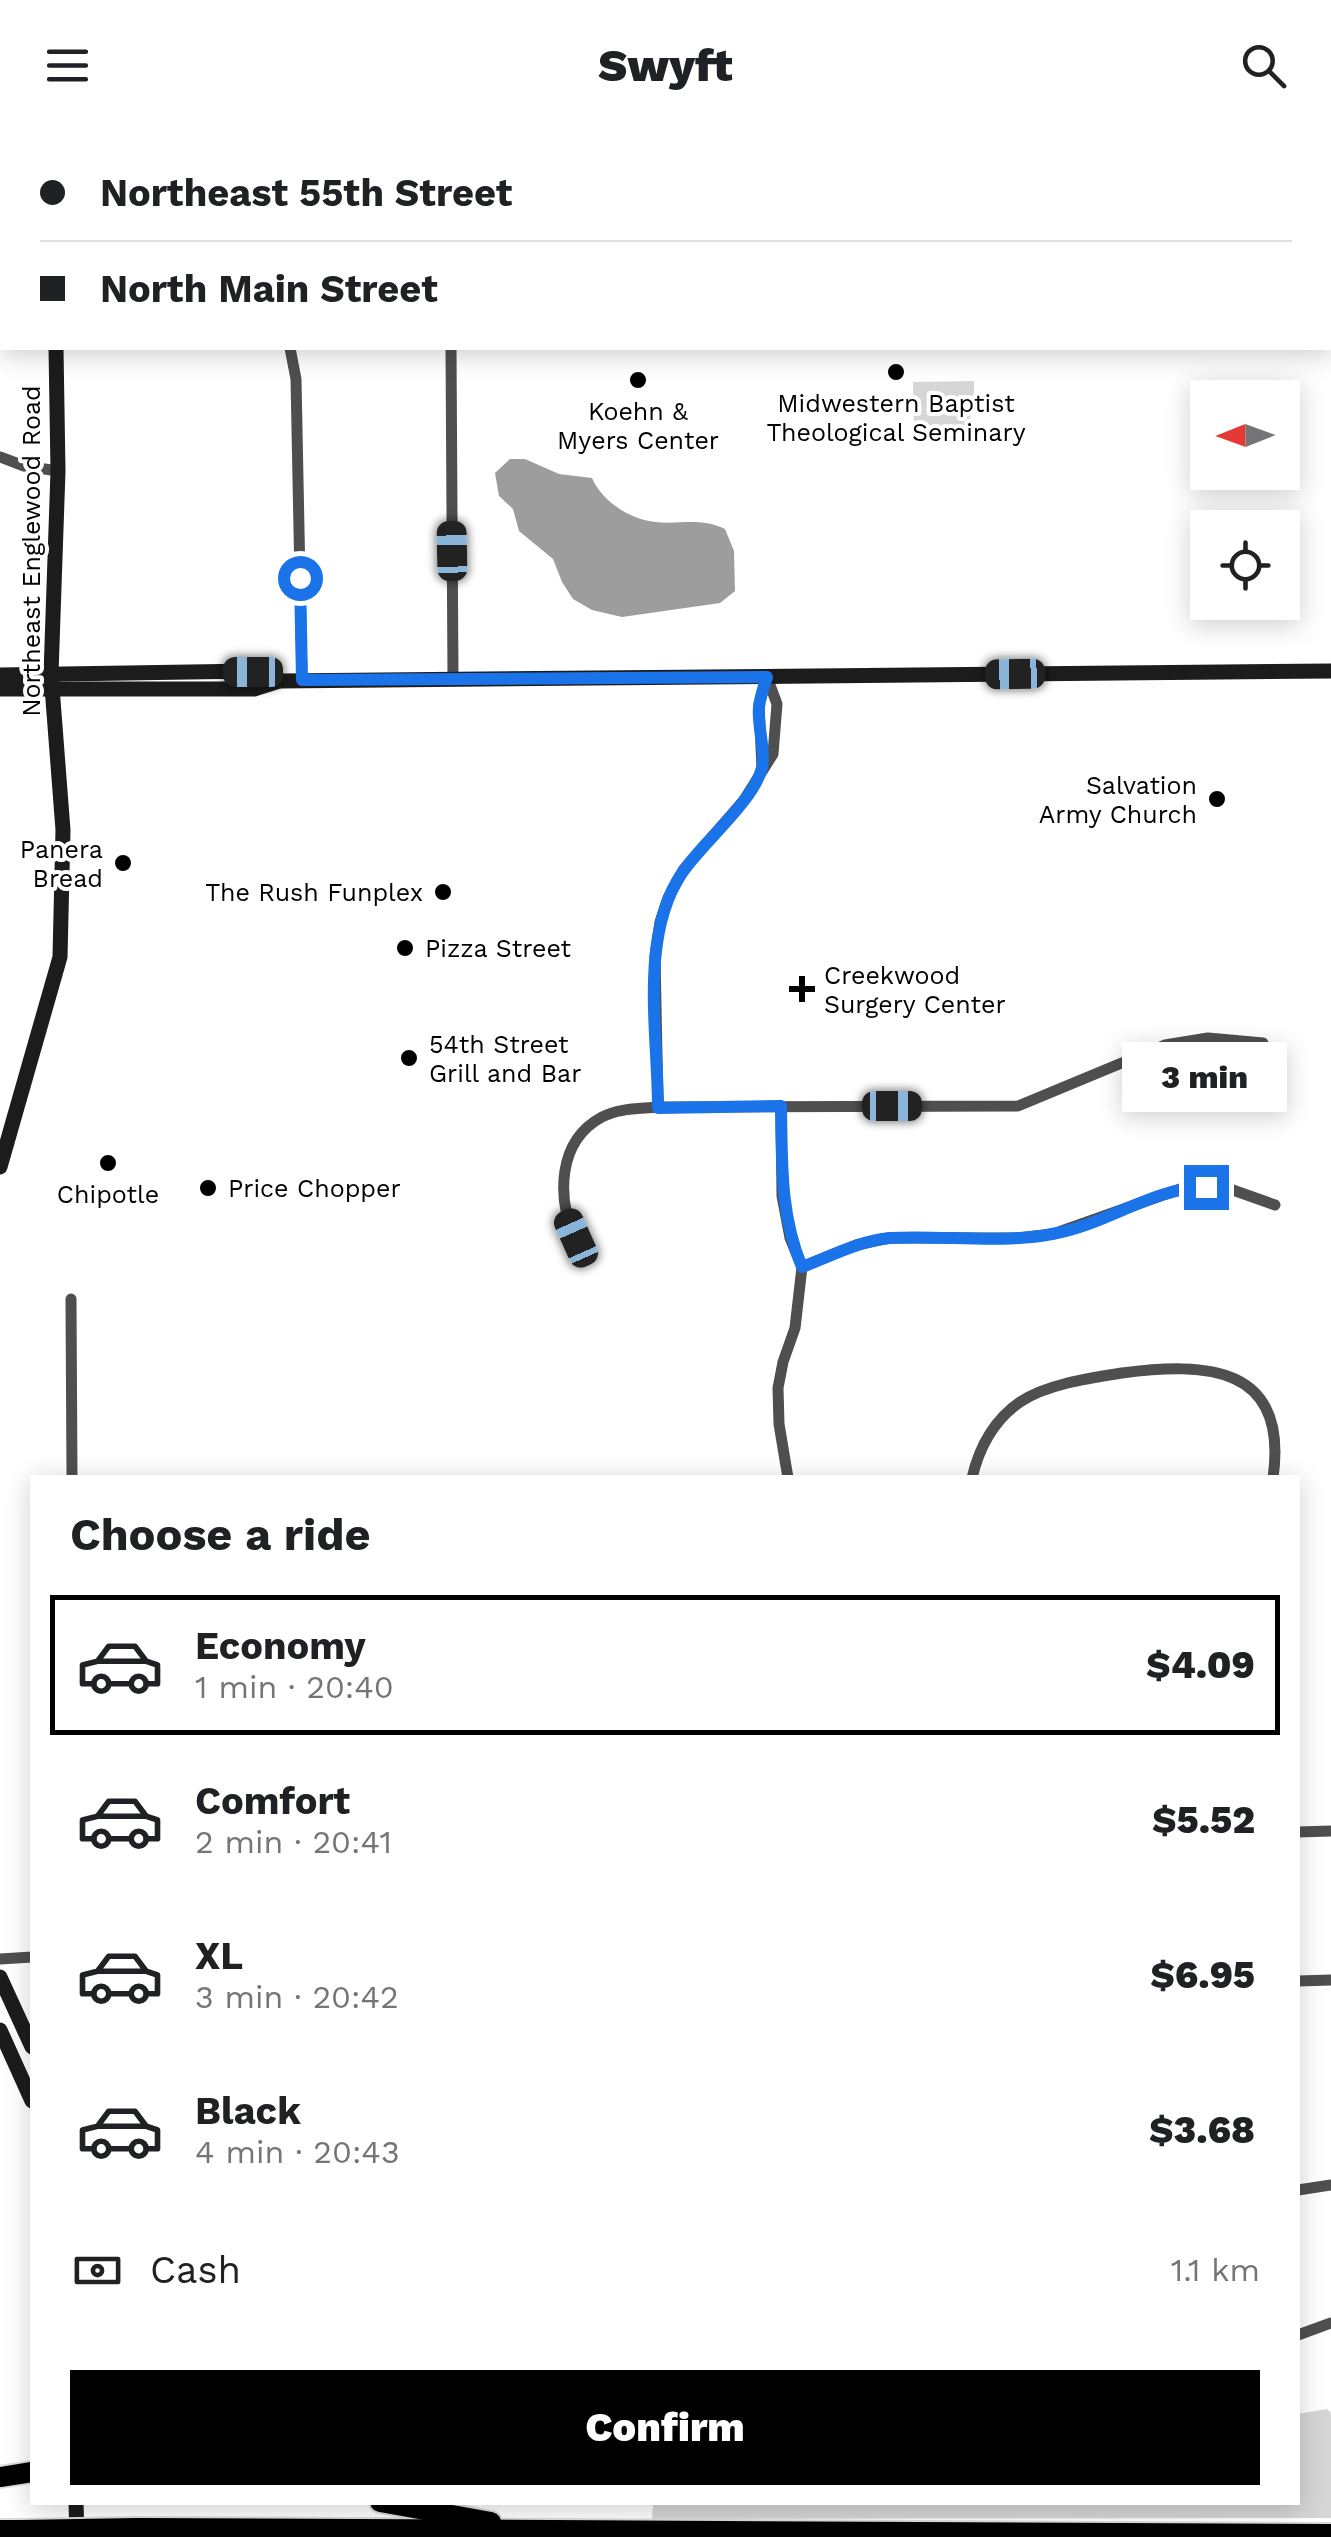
<!DOCTYPE html>
<meta charset="utf-8">
<style>
body{margin:0;font-family:"Work Sans",sans-serif;background:#f2f2f2;color:#202124;height:100vh;display:flex;flex-direction:column;font-size:38px;white-space:nowrap}
*{box-sizing:border-box;margin:0}
p{font-size:32px;color:#757577}
.icon{flex:none;width:55px;height:55px;fill:none;stroke:currentColor;stroke-width:2;stroke-linecap:round;stroke-linejoin:round}
.map{position:relative;flex:1;overflow:hidden}
.panel{position:absolute;left:30px;top:1345px;width:1270px;height:1030px;display:flex;flex-direction:column;background:#fff;border-radius:0px;box-shadow:0 5px 25px #0003}
.panel>*{flex:none}
.banner{position:absolute;left:0px;top:0px;width:1332px;height:220px;box-shadow:0 5px 25px #0003;display:grid;align-content:center;height:220px;padding:0 40px;background:#fff}
.needle{width:65px;rotate:269deg}
.controls{position:absolute;left:1190px;top:250px;display:grid;gap:20px}
.controls a{display:grid;place-items:center;width:110px;height:110px;border-radius:0px;background:#fff;box-shadow:0 5px 25px #0003;font-size:50px}
.end{position:absolute;width:45px;height:45px;margin:-22px;border:12px solid #1a73e8;background:#fff;box-shadow:0 0 0 5px #fff}
.from{border-radius:50%}
.bubble{position:absolute;height:70px;border-radius:0px;background:#fff;box-shadow:0 5px 25px #0003;font-size:32px;font-weight:800;line-height:70px;text-align:center}
.car{position:absolute;width:30px;height:60px;margin:-30px -15px;border-radius:12px;box-shadow:0 0 8px 2px #0007;background:linear-gradient(#222 24%,#8ab4d8 0 40%,#222 0 76%,#8ab4d8 0 86%,#222 0)}
.banner b{display:flex;align-items:center;gap:35px;height:95px;font-size:38px}
.banner b+b{border-top:2px solid #e0e0e0}
.banner i{width:25px;height:25px;background:#202124}
ul{padding:0;list-style:none}
li{display:flex;align-items:center;gap:30px;height:140px;margin:0 20px 15px;padding:0 20px;border:5px solid transparent;border-radius:0px}
li div{flex:1}
li b{display:block;font-size:38px}
li em{font-style:normal;font-weight:800}
li.on{border-color:#000}
li>.icon{width:90px;height:90px;stroke-width:1.5}
h2{padding:0 40px;font-size:45px;line-height:120px}
.pay{display:flex;align-items:center;gap:25px;height:110px;padding:0 40px;font-size:38px}
.pay p{margin-inline-start:auto}
.button{display:flex;gap:20px;margin-top:auto;padding:20px 40px}
.button a{flex:1;height:115px;border-radius:0px;background:#000;color:#fff;font-size:40px;font-weight:800;line-height:115px;text-align:center}
header{display:flex;justify-content:space-between;align-items:center;height:130px;padding:0 40px;background:#fff;font-size:45px;font-weight:800}
.map>svg:first-child{display:block}
.green{fill:#d6d6d6}
.water{fill:#9d9d9d}
.lines{fill:none;stroke-linecap:round;stroke-linejoin:round}
.highway-casing{stroke:#dbdbdb;stroke-width:24}
.street{stroke:#4f4f4f;stroke-width:11}
.secondary{stroke:#1c1c1c;stroke-width:15}
.highway{stroke:#000;stroke-width:20}
.highway-bridge-casing{stroke:#dbdbdb;stroke-width:24;stroke-linecap:butt}
.highway-bridge{stroke:#000;stroke-width:20}
.route{stroke:#1a73e8;stroke-width:12}
.poi-dot{fill:#000;stroke:#fff;stroke-width:4}
.labels{text-anchor:middle;dominant-baseline:central;stroke-width:8;stroke-linejoin:round;paint-order:stroke}
.poi-label{font-size:25px;fill:#000;stroke:#fff;text-anchor:start}
.street-label{font-size:25px;fill:#000;stroke:#fff}
</style>
<header><svg class="icon" aria-label="menu" viewBox="0 0 24 24"><path d="M4 6h16M4 12h16M4 18h16"/></svg>Swyft<svg class="icon" aria-label="search" viewBox="0 0 24 24"><circle cx="10" cy="10" r="6"/><path d="M15 15l6 6"/></svg></header>
<div class="map">
<svg width="1331" height="2407" viewBox="0 0 1331 2407">
<rect width="100%" height="100%" fill="#fff"/>
<g class="green">
<polygon points="974,251 974,278 966,298 949,306 914,306 913,252"/>
<polygon points="1327,2279 1331,2283 1331,2388 652,2389 653,2375 663,2372 1298,2372 1298,2284"/>
</g>
<path class="water" d="M 510,329 L 525,329 L 559,344 L 592,348 C 602,371 629,389 655,392 C 680,395 700,387 725,399 L 734,421 L 735,461 L 720,473 L 622,487 L 592,480 L 573,469 L 562,452 L 553,429 L 519,401 L 513,379 L 499,366 L 495,343 Z"/>
<g class="lines">
<defs>
<g id="highway">
<polyline points="0,2347 32,2342"/>
<polyline points="380,2372 491,2392"/>
<polyline points="137,2398 1331,2404"/>
<polyline points="0,2400 20,2400"/>
</g>
</defs>
<use href="#highway" class="highway-casing"/>
<g class="street">
<polyline points="232,0 234,2"/>
<polyline points="463,0 464,2"/>
<polyline points="347,2 352,0"/>
<polyline points="0,52 2,49"/>
<polyline points="290,218 296,249 302,550"/>
<polyline points="451,218 453,549"/>
<polyline points="0,327 24,336 58,341"/>
<polyline points="762,638 759,574 767,548"/>
<polyline points="781,976 782,1066 790,1108 802,1137 795,1198 783,1232 778,1258 779,1294 788,1348"/>
<polyline points="658,977 655,826 660,792 668,768 684,739 744,670 773,624 777,574 767,547"/>
<path d="M 575,1108 C 557,1068 557,1011 602,987 C 619,978 640,979 658,977 L 1018,976 L 1165,915 L 1208,908 L 1263,913"/>
<polyline points="802,1137 856,1115 889,1108 1019,1108 1053,1104 1183,1058 1230,1059 1275,1075"/>
<polyline points="71,1169 72,1348"/>
<path d="M 972,1348 C 979,1318 994,1290 1020,1272 C 1047,1254 1090,1248 1122,1243 C 1206,1232 1289,1235 1273,1348"/>
<polyline points="1298,1702 1331,1701"/>
<polyline points="0,1829 32,1827"/>
<polyline points="1298,1851 1331,1850"/>
<polyline points="1298,2060 1331,2055"/>
<polyline points="1298,2205 1331,2193"/>
</g>
<g class="secondary">
<polyline points="51,2 51,0"/>
<polyline points="0,545 253,541 279,551"/>
<polyline points="0,559 254,559 279,551 1331,541"/>
<polyline points="0,1037 60,827 63,700 51,544 58,341 56,218"/>
<polyline points="0,1847 32,1917"/>
<polyline points="0,1900 32,1971"/>
<polyline points="76,2372 77,2407"/>
</g>
<use href="#highway" class="highway"/>
<defs>
<polyline id="highway-bridge" points="20,2400 137,2398"/>
</defs>
<use href="#highway-bridge" class="highway-bridge-casing"/>
<use href="#highway-bridge" class="highway-bridge"/>
</g>
<g class="lines">
<path class="route" d="M 300,448 L 302,550 L 767,547 C 764,556 760,567 759,577 C 757,596 766,620 762,638 C 753,672 702,713 682,743 C 639,806 658,904 658,978 L 781,976 C 782,1032 780,1085 802,1137 C 831,1126 859,1111 890,1108 C 944,1105 999,1114 1052,1104 C 1106,1095 1151,1058 1206,1057"/>
</g>
<g class="poi-dot">
<circle cx="896" cy="242" r="10"/>
<circle cx="638" cy="250" r="10"/>
<circle cx="1217" cy="669" r="10"/>
<circle cx="123" cy="733" r="10"/>
<circle cx="443" cy="762" r="10"/>
<circle cx="405" cy="818" r="10"/>
<path d="M797 844h10v10h10v10h-10v10h-10v-10h-10v-10h10z"/>
<circle cx="409" cy="928" r="10"/>
<circle cx="108" cy="1033" r="10"/>
<circle cx="208" cy="1058" r="10"/>
</g>
<g class="labels">
<g class="poi-label">
<text x="896" y="273" text-anchor="middle">Midwestern Baptist<tspan x="896" dy="29">Theological Seminary</tspan></text>
<text x="638" y="281" text-anchor="middle">Koehn &amp;<tspan x="638" dy="29">Myers Center</tspan></text>
<text x="1197" y="655" text-anchor="end">Salvation<tspan x="1197" dy="29">Army Church</tspan></text>
<text x="103" y="719" text-anchor="end">Panera<tspan x="103" dy="29">Bread</tspan></text>
<text x="423" y="762" text-anchor="end">The Rush Funplex</text>
<text x="425" y="818">Pizza Street</text>
<text x="824" y="845">Creekwood<tspan x="824" dy="29">Surgery Center</tspan></text>
<text x="429" y="914">54th Street<tspan x="429" dy="29">Grill and Bar</tspan></text>
<text x="228" y="1058">Price Chopper</text>
<text x="108" y="1064" text-anchor="middle">Chipotle</text>
</g>
<g class="street-label">
<text transform="translate(31 421) rotate(-90)">Northeast Englewood Road</text>
</g>
</g>
</svg>
<div class="controls">
<a><svg class="needle" viewBox="-14 -14 28 28"><path d="M0-13l5 13h-10z" fill="#e53935"/><path d="M0 13l5-13h-10z" fill="#757577"/></svg></a>
<a><svg class="icon" aria-label="locate" viewBox="0 0 24 24"><circle cx="12" cy="12" r="6"/><path d="M12 2v4M12 18v4M2 12h4M18 12h4"/></svg></a>
</div>
<i class="end from" style="left:300px;top:448px"></i>
<i class="end" style="left:1206px;top:1057px"></i>
<div class="bubble" style="left:1122px;top:912px;width:165px">3 min</div>
<i class="car" style="left:452px;top:421px;rotate:359deg"></i>
<i class="car" style="left:253px;top:542px;rotate:270deg"></i>
<i class="car" style="left:1015px;top:544px;rotate:269deg"></i>
<i class="car" style="left:892px;top:976px;rotate:90deg"></i>
<i class="car" style="left:576px;top:1108px;rotate:336deg"></i>
<div class="banner">
<b><i class="from"></i>Northeast 55th Street</b>
<b><i></i>North Main Street</b>
</div>
<section class="panel">
<h2>Choose a ride</h2>
<ul>
<li class="on"><svg class="icon" aria-label="car" viewBox="0 0 24 24"><path d="M5 17H2v-5l4-1 3-4h7l3 4 3 1v5h-3M9 17h6M6 11h13"/><circle cx="7" cy="17" r="2"/><circle cx="17" cy="17" r="2"/></svg><div><b>Economy</b><p>1 min · 20:40</p></div><em>$4.09</em></li>
<li><svg class="icon" aria-label="car" viewBox="0 0 24 24"><path d="M5 17H2v-5l4-1 3-4h7l3 4 3 1v5h-3M9 17h6M6 11h13"/><circle cx="7" cy="17" r="2"/><circle cx="17" cy="17" r="2"/></svg><div><b>Comfort</b><p>2 min · 20:41</p></div><em>$5.52</em></li>
<li><svg class="icon" aria-label="car" viewBox="0 0 24 24"><path d="M5 17H2v-5l4-1 3-4h7l3 4 3 1v5h-3M9 17h6M6 11h13"/><circle cx="7" cy="17" r="2"/><circle cx="17" cy="17" r="2"/></svg><div><b>XL</b><p>3 min · 20:42</p></div><em>$6.95</em></li>
<li><svg class="icon" aria-label="car" viewBox="0 0 24 24"><path d="M5 17H2v-5l4-1 3-4h7l3 4 3 1v5h-3M9 17h6M6 11h13"/><circle cx="7" cy="17" r="2"/><circle cx="17" cy="17" r="2"/></svg><div><b>Black</b><p>4 min · 20:43</p></div><em>$3.68</em></li>
</ul>
<div class="pay"><svg class="icon" aria-label="cash" viewBox="0 0 24 24"><path d="M3 7h18v10H3z"/><circle cx="12" cy="12" r="2"/></svg>Cash<p>1.1 km</p></div>
<div class="button"><a>Confirm</a></div>
</section>
</div>
